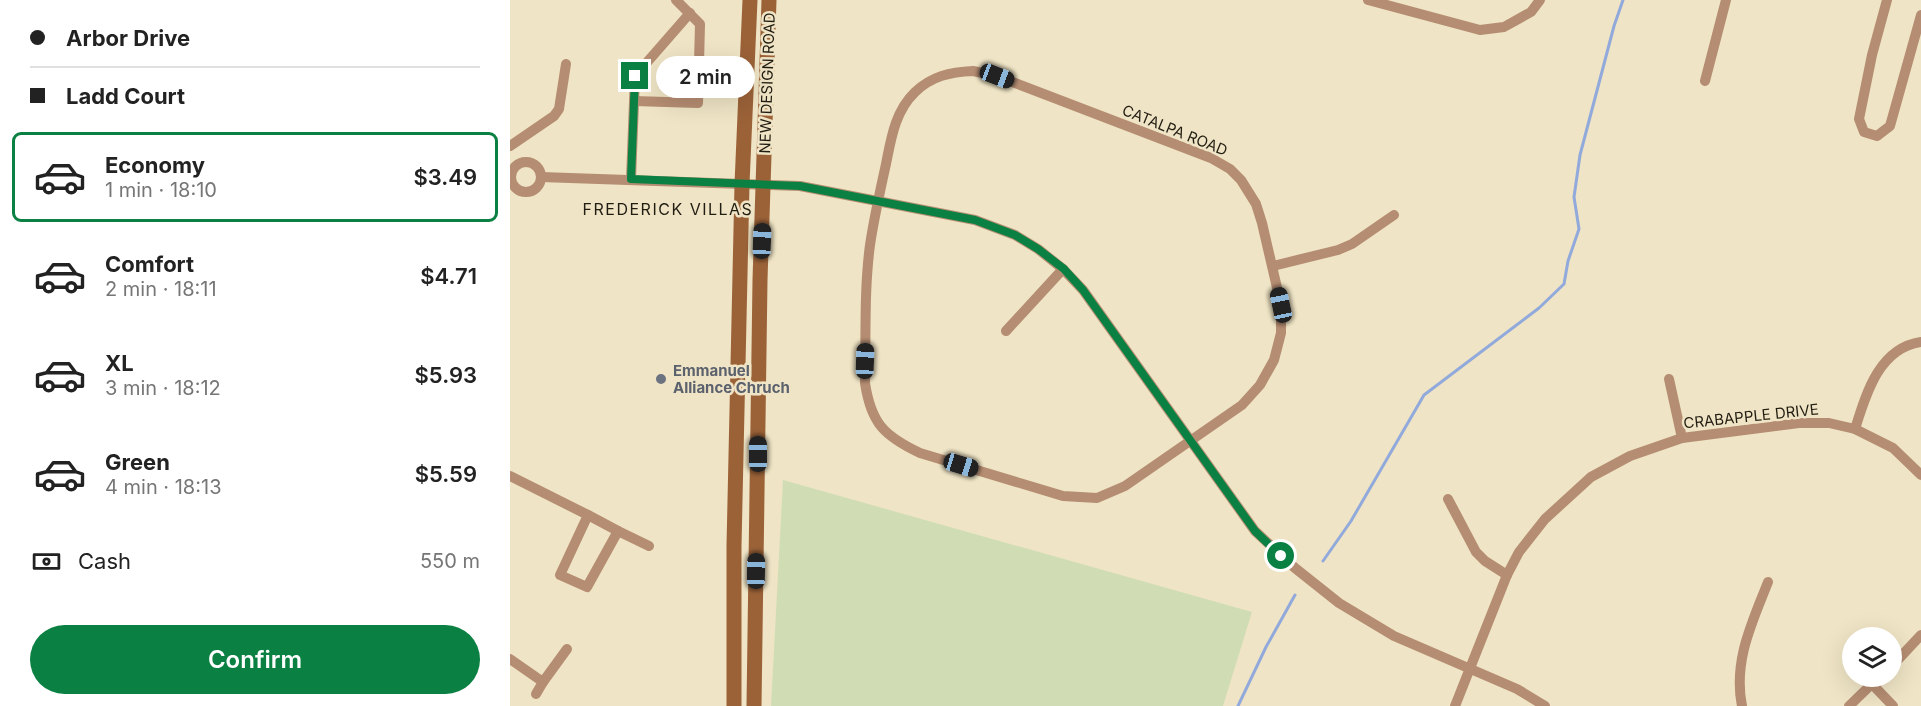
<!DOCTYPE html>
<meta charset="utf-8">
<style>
body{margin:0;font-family:Inter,sans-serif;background:#f2f2f2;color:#222;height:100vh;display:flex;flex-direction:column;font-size:22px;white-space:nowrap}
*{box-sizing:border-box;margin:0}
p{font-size:20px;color:#767676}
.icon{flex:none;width:33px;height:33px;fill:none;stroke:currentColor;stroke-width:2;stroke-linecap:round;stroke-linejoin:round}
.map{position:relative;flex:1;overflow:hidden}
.drawer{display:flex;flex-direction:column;background:#fff;width:510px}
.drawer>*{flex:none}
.top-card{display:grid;align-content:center;height:132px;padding:0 30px;background:#fff}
.controls{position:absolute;left:1332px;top:627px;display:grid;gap:12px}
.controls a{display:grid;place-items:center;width:60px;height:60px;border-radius:50%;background:#fff;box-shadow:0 6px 24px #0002;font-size:30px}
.end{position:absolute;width:27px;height:27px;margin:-14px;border:8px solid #0b8043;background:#fff;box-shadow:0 0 0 3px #fff}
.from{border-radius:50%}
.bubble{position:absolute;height:42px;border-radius:21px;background:#fff;box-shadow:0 6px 24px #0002;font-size:20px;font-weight:600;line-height:42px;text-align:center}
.car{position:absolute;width:18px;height:36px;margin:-18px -9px;border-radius:8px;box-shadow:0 0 4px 2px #0007;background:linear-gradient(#222 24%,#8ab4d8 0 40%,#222 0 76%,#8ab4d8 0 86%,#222 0)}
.top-card b{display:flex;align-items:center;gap:21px;height:57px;font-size:22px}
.top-card b+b{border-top:2px solid #e0e0e0}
.top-card i{width:15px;height:15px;background:#222}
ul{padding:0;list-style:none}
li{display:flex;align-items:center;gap:18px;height:90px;margin:0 12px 9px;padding:0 18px;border:3px solid transparent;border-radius:9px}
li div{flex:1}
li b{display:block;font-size:22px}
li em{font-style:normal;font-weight:600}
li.on{border-color:#0b8043}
li>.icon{width:54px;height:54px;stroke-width:1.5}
.pay{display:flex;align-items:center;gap:15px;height:66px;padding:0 30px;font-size:22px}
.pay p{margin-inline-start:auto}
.button{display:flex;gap:12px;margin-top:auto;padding:12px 30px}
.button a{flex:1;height:69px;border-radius:36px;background:#0b8043;color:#fff;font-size:24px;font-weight:600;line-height:69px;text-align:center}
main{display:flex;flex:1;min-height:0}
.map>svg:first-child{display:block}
.green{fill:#d0ddb4}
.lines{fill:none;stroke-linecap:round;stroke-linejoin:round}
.stream{stroke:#91a9db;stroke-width:3}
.street{stroke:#b58d72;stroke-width:10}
.secondary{stroke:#9b6238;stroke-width:15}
.route{stroke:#0b8043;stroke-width:8}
.worship-dot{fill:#6b7280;stroke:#efe4c5;stroke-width:2}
.labels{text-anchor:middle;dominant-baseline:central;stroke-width:5;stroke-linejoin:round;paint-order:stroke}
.street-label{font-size:15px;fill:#221d12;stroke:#efe4c5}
.worship-label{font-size:15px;font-weight:bold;fill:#5b616d;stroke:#efe4c5;text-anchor:start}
.neighbourhood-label{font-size:16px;letter-spacing:1.5px;fill:#221d12;stroke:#efe4c5}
</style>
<main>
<section class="drawer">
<div class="top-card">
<b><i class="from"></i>Arbor Drive</b>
<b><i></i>Ladd Court</b>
</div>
<ul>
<li class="on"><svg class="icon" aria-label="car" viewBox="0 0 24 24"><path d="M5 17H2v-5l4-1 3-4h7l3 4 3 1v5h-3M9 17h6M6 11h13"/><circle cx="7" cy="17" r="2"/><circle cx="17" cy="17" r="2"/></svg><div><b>Economy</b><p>1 min · 18:10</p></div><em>$3.49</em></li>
<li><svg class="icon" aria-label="car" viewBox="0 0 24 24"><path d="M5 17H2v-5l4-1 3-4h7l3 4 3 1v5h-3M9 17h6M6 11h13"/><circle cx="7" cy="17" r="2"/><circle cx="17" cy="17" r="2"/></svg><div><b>Comfort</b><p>2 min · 18:11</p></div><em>$4.71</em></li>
<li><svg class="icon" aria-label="car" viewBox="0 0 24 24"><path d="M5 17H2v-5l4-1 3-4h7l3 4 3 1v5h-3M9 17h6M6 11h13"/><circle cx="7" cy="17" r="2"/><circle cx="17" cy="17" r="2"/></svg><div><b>XL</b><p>3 min · 18:12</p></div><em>$5.93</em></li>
<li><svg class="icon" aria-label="car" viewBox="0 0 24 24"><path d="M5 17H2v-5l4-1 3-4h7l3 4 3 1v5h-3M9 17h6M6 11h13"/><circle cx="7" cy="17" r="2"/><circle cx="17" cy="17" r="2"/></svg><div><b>Green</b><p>4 min · 18:13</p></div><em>$5.59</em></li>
</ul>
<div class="pay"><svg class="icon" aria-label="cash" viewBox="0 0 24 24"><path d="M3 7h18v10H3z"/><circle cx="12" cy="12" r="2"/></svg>Cash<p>550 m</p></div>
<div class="button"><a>Confirm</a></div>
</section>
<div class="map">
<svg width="1411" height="706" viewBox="0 0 1411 706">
<rect width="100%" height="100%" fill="#efe4c5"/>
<polygon class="green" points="273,480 742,612 713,706 261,706"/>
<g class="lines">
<g class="stream">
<polyline points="813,561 841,521 914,395 1029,308 1054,284 1058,261 1069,229 1064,197 1070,155 1104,26 1113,0"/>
<polyline points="728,706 756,647 785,595"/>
</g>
<g class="street">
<polyline points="858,0 970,30 994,27 1021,12 1030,0"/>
<polyline points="1377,0 1362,55 1349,119 1354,132 1367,136 1380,126 1411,15"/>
<path d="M 463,71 L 487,76 L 701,158 L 720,169 L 731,180 L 746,204 L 752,223 L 771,305 L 771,333 L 764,360 L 750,385 L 732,405 L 615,486 L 587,498 L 553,496 L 410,453 C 374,436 361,423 355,383 C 356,337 354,290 360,245 C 364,218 370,191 376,164 C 381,139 385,111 405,92 C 422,76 440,72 463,71 Z"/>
<polyline points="1195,81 1216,0"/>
<polyline points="124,101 188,103 190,24 166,0"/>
<polyline points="0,146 44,116 49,109 56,64"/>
<circle cx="16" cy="177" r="15"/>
<polyline points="31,177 290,186 465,220 505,235 528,249 553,269 573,290 745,531 785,568 829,603 884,636 1007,689 1035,706"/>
<polyline points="121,179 125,76 180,13"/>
<polyline points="763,266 828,250 842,244 884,215"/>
<polyline points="496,331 553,269"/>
<polyline points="1159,379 1172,438"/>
<path d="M 1345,429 C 1356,394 1369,348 1411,342"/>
<polyline points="0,476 78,515 50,575 77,587 108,531 139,546"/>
<polyline points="938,499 966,552 975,561 997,575"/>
<polyline points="78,515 108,531"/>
<polyline points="0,659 33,682 57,649"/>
<polyline points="1382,666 1411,635"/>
<polyline points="1362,684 1383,706"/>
<polyline points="26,694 33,682"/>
<polyline points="945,706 997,575 1009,552 1035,519 1081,477 1120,456 1172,438 1289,423 1319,423 1345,429 1383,448 1411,475"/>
<path d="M 1232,706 C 1223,661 1242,623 1258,582"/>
<polyline points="1339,706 1370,676"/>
</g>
<g class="secondary">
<polyline points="224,706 224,546 232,184 240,0"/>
<polyline points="244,706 250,280 259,0"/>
</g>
</g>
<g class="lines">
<polyline class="route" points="125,76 121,179 290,186 465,220 505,235 528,249 554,269 573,290 745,531 771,556"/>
</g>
<circle class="worship-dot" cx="151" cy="379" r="6"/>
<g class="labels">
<g class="street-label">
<text transform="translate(257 83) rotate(-88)">NEW DESIGN ROAD</text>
<text transform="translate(665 130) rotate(22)">CATALPA ROAD</text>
<text transform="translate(1241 416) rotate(-6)">CRABAPPLE DRIVE</text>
</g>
<g class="worship-label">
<text x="163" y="370">Emmanuel<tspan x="163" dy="17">Alliance Chruch</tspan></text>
</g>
<g class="neighbourhood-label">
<text x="158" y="209">FREDERICK VILLAS</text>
</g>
</g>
</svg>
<div class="controls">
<a><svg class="icon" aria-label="layers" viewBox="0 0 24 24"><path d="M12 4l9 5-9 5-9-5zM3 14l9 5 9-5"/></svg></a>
</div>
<i class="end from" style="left:771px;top:556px"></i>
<i class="end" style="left:125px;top:76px"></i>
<div class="bubble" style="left:146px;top:56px;width:99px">2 min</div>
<i class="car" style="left:487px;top:76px;rotate:111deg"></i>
<i class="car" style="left:252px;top:241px;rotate:2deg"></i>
<i class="car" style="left:771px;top:305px;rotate:348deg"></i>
<i class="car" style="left:355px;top:361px;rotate:2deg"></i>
<i class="car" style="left:248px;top:454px;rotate:0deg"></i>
<i class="car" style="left:451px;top:465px;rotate:107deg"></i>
<i class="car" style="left:246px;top:571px;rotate:1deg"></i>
</div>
</main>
